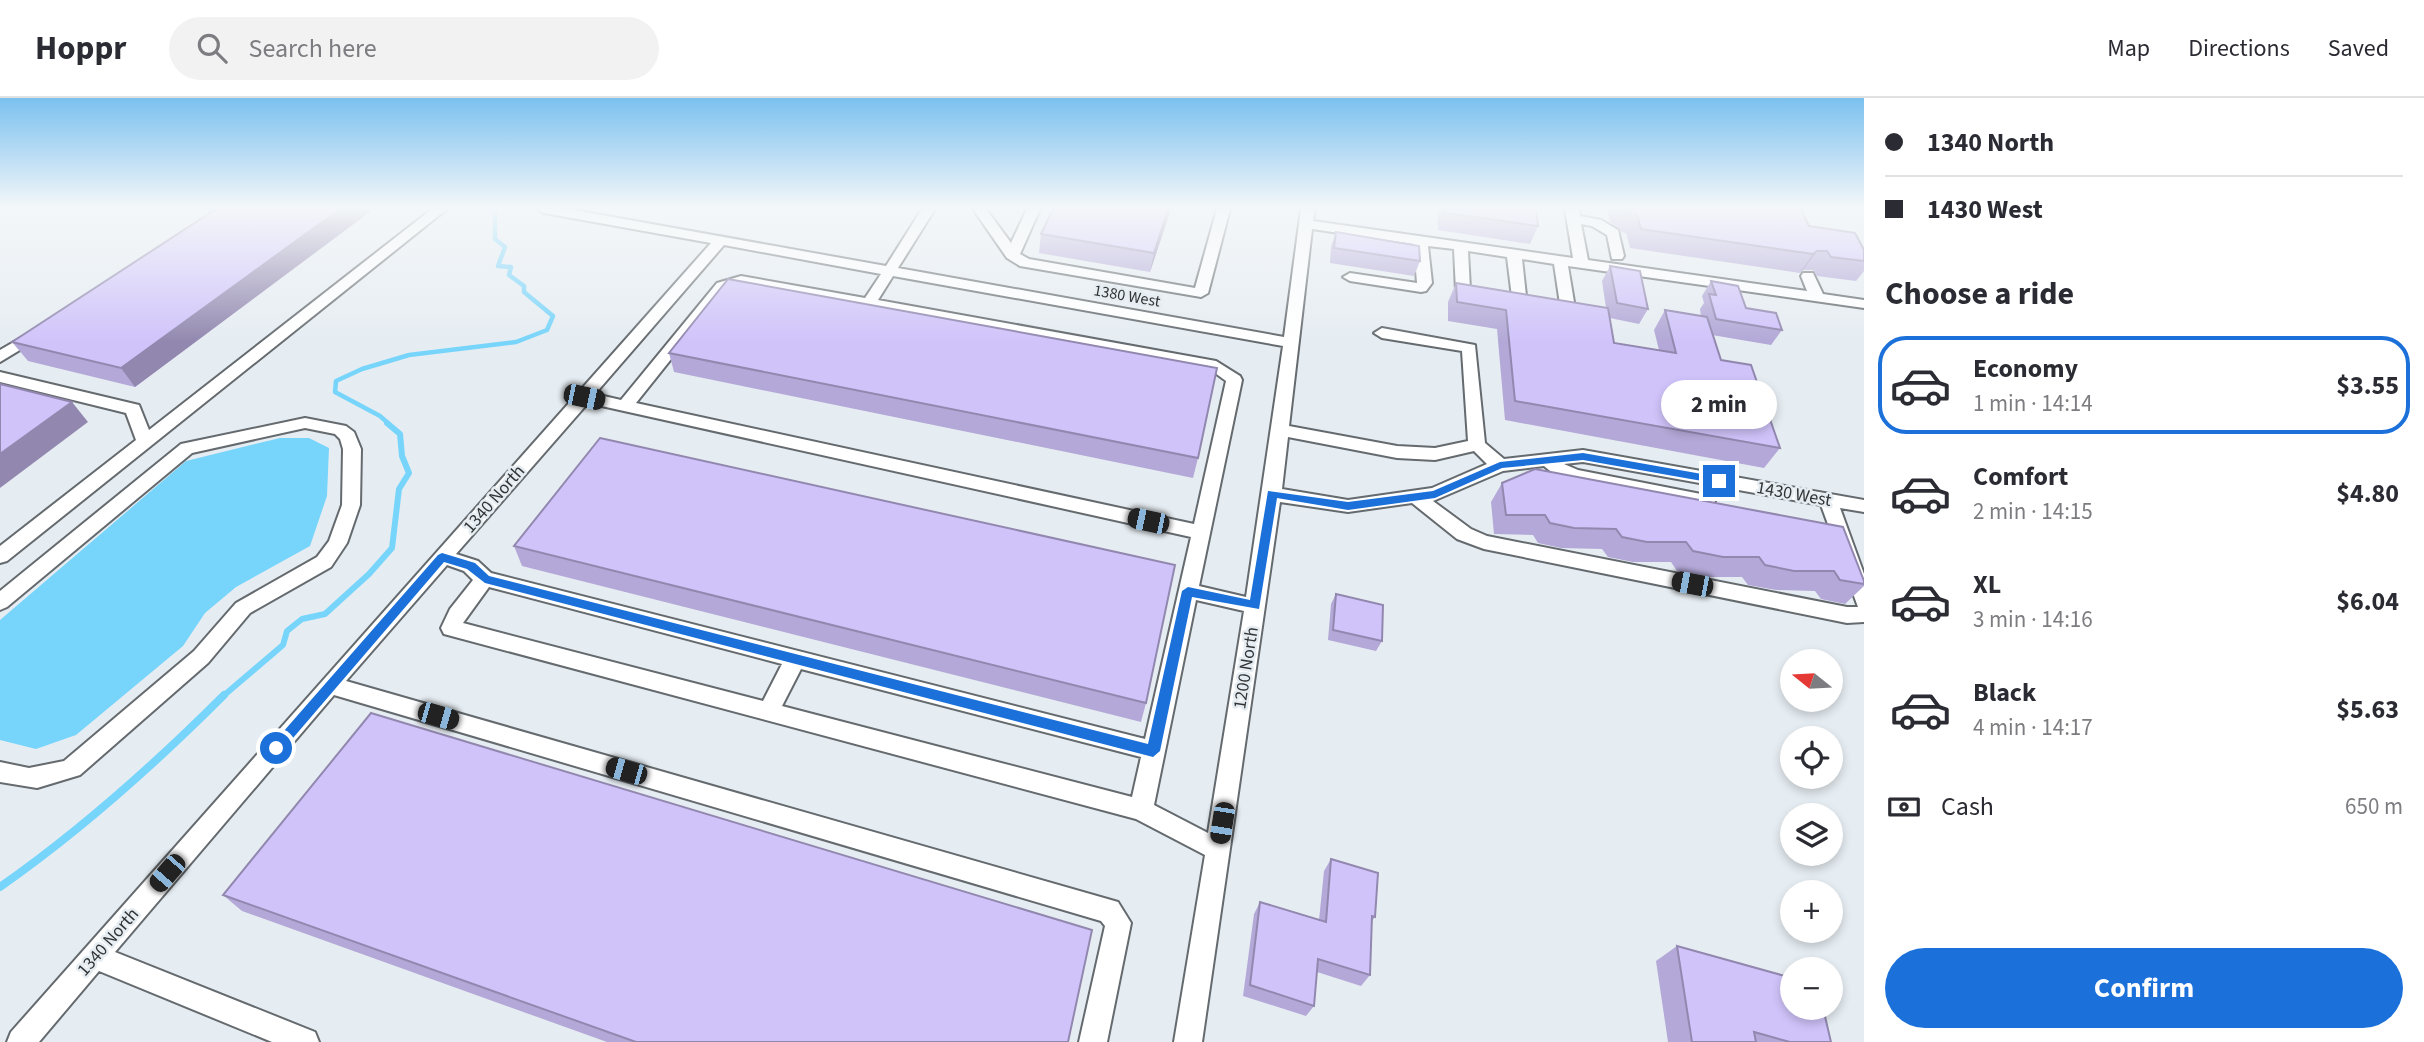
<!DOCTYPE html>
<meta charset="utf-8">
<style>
body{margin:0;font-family:"Source Sans 3",sans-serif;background:#f2f2f3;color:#2b2b33;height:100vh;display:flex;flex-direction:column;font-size:26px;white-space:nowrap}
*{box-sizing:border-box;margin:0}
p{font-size:23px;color:#7c7c81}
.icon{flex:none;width:38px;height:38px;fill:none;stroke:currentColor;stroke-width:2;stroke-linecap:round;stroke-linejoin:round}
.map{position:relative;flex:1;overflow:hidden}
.panel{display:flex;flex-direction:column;background:#fff;width:560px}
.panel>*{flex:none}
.banner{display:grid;align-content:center;height:154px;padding:0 21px;background:#fff}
.needle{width:46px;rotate:288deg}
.controls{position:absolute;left:1780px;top:551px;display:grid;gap:14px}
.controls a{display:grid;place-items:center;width:63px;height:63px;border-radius:50%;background:#fff;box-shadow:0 4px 10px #0003;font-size:35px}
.end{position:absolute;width:32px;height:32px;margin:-16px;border:9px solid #1b70da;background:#fff;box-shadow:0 0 0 4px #fff}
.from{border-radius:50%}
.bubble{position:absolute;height:49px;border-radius:24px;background:#fff;box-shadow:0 4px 10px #0003;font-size:23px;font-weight:700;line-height:49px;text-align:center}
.car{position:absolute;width:21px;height:42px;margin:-21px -10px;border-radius:9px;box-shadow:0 0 5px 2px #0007;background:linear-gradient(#222 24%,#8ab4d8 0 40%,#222 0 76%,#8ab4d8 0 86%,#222 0)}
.banner b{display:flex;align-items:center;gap:24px;height:66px;font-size:26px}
.banner b+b{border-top:2px solid #e1e1e2}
.banner i{width:18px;height:18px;background:#2b2b33}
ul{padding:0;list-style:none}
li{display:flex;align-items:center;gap:21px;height:98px;margin:0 14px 10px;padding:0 7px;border:4px solid transparent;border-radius:28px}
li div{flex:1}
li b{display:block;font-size:26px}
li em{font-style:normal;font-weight:700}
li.selected{border-color:#1b70da}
li>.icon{width:63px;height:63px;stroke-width:1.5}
h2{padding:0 21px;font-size:32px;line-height:84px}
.pay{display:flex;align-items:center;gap:18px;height:77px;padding:0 21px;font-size:26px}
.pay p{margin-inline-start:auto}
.cta{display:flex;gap:14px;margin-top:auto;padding:14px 21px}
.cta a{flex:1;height:80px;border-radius:42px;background:#1b70da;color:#fff;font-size:28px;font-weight:700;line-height:80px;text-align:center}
header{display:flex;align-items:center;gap:42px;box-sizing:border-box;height:98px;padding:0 35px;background:#fff;border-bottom:2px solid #e1e1e2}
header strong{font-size:33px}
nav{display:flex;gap:38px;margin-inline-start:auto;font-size:24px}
.search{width:490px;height:63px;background:#f2f2f3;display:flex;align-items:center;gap:18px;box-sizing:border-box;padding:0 24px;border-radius:38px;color:#7c7c81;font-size:26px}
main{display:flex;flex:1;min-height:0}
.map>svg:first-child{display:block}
.water{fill:#77d4fa}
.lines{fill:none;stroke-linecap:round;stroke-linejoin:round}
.stream-far2{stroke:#77d4fa;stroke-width:4.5}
.stream-far1{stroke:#77d4fa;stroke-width:6}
.stream{stroke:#77d4fa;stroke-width:8}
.minor-casing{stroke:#646a6e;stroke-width:4}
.minor{fill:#fff;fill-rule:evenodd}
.wall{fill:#b3a8d7}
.shaded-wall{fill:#9288af}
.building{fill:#d0c3fa;stroke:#9288af;stroke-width:2}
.route{fill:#1b70da}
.labels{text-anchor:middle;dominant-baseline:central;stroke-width:5;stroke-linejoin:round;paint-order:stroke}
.far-street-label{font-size:16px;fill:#313436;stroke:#e6edf2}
.street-label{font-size:18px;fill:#313436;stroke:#e6edf2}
</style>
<header>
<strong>Hoppr</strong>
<div class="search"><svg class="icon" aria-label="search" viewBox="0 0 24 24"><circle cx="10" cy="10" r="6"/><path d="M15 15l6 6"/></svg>Search here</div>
<nav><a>Map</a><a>Directions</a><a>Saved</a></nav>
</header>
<main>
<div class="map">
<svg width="1864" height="944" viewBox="0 0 1864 944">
<rect width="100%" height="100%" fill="#e6edf2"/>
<polygon class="water" points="280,340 309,340 329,350 327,398 310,448 236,489 205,515 183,548 76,637 36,651 0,642 0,522 186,363"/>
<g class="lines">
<polyline class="stream-far2" points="389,326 380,318 335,294 336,283 362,271 409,257 516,244 547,232 553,218 524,194 524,188 509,177 511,169 498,168 505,149 495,141 495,114"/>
<polyline class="stream-far1" points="222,599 283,547 287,533 302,521 325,516 369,476 392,450 399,391 409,375 402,358 400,336 387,325"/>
<path class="stream" d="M 0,789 C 80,733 155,666 224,597"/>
<defs>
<g id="minor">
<polygon points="432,111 447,111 7,463 0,465 0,448 136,342 126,315 0,284 0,274 139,307 149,332"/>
<path d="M 538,111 L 568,111 L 886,168 L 922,111 L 935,111 L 898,170 L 1284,239 L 1301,111 L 1315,111 L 1313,123 L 1573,160 L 1565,111 L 1579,111 L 1580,118 L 1601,122 L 1618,132 L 1624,158 L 1622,161 L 1612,161 L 1607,137 L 1592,128 L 1581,126 L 1588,162 L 1807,193 L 1801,178 L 1803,175 L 1813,175 L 1823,196 L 1864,202 L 1864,210 L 1568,168 L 1575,210 C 1568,217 1549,219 1542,212 L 1544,209 L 1560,206 L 1554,166 L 1522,161 L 1527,207 L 1520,211 L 1513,207 L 1507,159 L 1468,153 L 1470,191 L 1486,199 L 1479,203 L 1456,193 L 1454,151 L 1428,148 L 1432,185 L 1426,193 L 1421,194 L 1350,183 L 1343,179 L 1350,175 L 1417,185 L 1414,146 L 1312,131 L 1289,328 L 1397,348 L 1435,350 L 1468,343 L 1462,253 L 1382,240 L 1374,235 L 1382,230 L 1475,247 L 1485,345 L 1504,361 L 1583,352 L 1864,402 L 1864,414 L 1840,410 L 1864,476 L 1864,524 L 1847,525 L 1484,451 L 1457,441 L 1412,405 L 1348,414 L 1280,404 L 1202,944 L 1174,944 L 1205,757 L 1136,721 L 444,536 L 441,530 L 450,511 L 473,482 L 464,473 L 447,467 L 346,583 L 1118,804 L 1131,825 L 1107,944 L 1079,944 L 1105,828 L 1101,823 L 334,597 L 115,854 L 315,934 L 319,944 L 272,944 L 99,873 L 39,944 L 7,944 L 11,934 L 711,145 L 544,115 ZM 724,147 L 881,176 L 865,200 L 741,178 L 717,185 L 621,302 L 595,296 ZM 893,178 L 1283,248 L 1246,499 L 1199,488 L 1242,282 L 1240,278 L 1216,263 L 878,202 ZM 742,186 L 1211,272 L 1226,283 L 1194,426 L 636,305 L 727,191 ZM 588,305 L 1191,439 L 1145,641 L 491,475 L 478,463 L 456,456 ZM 1288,339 L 1397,360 L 1435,362 L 1474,353 L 1487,366 L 1432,390 L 1348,402 L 1282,391 ZM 1583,364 L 1821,407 L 1858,509 L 1847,509 L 1487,438 L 1471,431 L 1433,403 L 1503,373 L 1544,368 L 1555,377 L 1575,384 L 1706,409 L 1712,407 L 1715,403 L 1712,399 L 1706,397 L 1578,372 L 1564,366 ZM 489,489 L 782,566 L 763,603 L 463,525 ZM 1196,502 L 1244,513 L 1208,735 L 1154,707 ZM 801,571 L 1141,659 L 1132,699 L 782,608 Z"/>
<polygon points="973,111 986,111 1011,145 1027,111 1040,111 1020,156 1029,161 1195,190 1217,111 1230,111 1208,195 1201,199 1020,168 1007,160"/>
<polygon points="38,230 43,232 46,235 43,238 0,264 0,252"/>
<polygon points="305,320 346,328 354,334 361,351 360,407 347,445 331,469 250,515 208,565 80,677 37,690 0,684 0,664 29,670 64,663 194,553 236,505 317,459 329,443 342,407 343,351 340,341 335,336 305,330 192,355 7,509 0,512 0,493 181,346"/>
</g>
</defs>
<use href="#minor" class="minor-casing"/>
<use href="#minor" class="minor"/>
</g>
<g class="wall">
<polygon points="216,111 370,111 371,113 135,289 28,263 12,244"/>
<polygon points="1171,111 1150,174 1039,155 1041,136"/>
<polygon points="1432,111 1536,111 1538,128 1530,146 1438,132 1438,112"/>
<polygon points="1607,111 1801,111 1809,128 1864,152 1864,173 1856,183 1817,178 1813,172 1803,172 1800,175 1630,150 1626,135 1621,134 1619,130 1610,124"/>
<polygon points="1336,134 1420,163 1414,178 1330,165 1331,148"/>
<polygon points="1610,168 1648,211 1639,226 1610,220 1614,245 1659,252 1654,232 1665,212 1701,218 1700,211 1704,205 1702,198 1711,183 1746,210 1782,232 1771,247 1712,237 1721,262 1780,350 1764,370 1505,322 1497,231 1448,223 1448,204 1456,185 1606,210 1602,183"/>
<polygon points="669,255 1198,360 1193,380 674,274"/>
<polygon points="1535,371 1864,483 1864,488 1845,506 1821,501 1815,493 1776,492 1748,487 1742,479 1706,479 1677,473 1671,464 1633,464 1608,459 1602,451 1561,450 1538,445 1533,437 1494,436 1491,404 1502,385"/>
<polygon points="514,448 1146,605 1141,624 522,468"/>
<polygon points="1336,496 1382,543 1376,553 1328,542 1331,506"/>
<polygon points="1331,761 1375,819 1372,823 1370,877 1361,888 1317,874 1314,908 1306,918 1243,898 1254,816 1260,804 1319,822 1324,773"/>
<polygon points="223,797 1068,944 607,944 242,813"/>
<polygon points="1677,848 1831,944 1668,944 1656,863"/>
</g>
<g class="shaded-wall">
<polygon points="340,111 370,111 371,113 135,289 121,270"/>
<polygon points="1168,111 1171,111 1150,174 1154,155"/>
<polygon points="1817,153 1803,172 1800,175 1813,156"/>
<polygon points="72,304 88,324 0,390 0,356"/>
</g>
<g class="building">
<polygon points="216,111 340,111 121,270 12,244"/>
<polygon points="1053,111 1168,111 1154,155 1041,136"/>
<polygon points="1445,111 1536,111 1538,128 1445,115"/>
<polygon points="1630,111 1801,111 1809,128 1855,135 1864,152 1864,163 1831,159 1827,153 1817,153 1813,156 1641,131 1637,116 1631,115"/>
<polygon points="1336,134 1419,148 1420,163 1334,150"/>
<polygon points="1610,168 1640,173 1648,211 1617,205"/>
<polygon points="728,181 1217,270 1198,360 669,255"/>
<polygon points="1711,183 1738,188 1746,210 1776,215 1782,232 1716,221 1709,196 1716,197"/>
<polygon points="1456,185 1608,210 1614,245 1676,255 1665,212 1707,219 1721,262 1751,267 1780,350 1515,303 1506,212 1457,204"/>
<polygon points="0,286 72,304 0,356"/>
<polygon points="600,340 1175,467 1146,605 514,448"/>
<polygon points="1535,371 1843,429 1864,483 1864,486 1840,482 1834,473 1794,473 1765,467 1759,459 1723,459 1693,453 1686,444 1647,444 1622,439 1616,431 1574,430 1550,425 1545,417 1506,417 1502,385"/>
<polygon points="1336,496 1383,507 1382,543 1333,532"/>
<polygon points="371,615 1092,832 1068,944 636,944 223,797"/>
<polygon points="1331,761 1378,775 1375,819 1372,818 1370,877 1318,861 1314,908 1250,887 1260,804 1326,824"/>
<polygon points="1677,848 1792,880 1792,910 1823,910 1831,944 1790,944 1754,934 1756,944 1692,944"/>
</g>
<linearGradient id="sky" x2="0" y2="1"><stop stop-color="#7bc1ef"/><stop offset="0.45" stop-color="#f4f7f9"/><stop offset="1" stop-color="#f4f7f9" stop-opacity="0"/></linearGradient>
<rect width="1864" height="244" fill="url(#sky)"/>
<polygon class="route" points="1583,355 1719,379 1724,383 1719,386 1583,362 1502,370 1435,400 1348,412 1277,400 1259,511 1192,499 1160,653 1153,659 485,485 467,471 444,464 281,654 271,654 269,650 438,457 442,455 475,465 489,478 1148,646 1182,493 1188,489 1250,502 1268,393 1348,404 1433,393 1500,364"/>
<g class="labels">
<g class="far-street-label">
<text transform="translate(1127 198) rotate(10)">1380 West</text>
</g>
<g class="street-label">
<text transform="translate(1794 396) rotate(10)">1430 West</text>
<text transform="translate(494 401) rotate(-49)">1340 North</text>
<text transform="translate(1246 570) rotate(-81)">1200 North</text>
<text transform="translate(108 844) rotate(-49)">1340 North</text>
</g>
</g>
</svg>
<div class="controls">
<a><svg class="needle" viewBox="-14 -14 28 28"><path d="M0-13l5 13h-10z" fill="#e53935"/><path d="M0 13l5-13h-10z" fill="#7c7c81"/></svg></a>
<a><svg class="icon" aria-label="locate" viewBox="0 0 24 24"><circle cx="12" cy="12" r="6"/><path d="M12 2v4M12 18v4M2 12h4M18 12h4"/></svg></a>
<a><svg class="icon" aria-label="layers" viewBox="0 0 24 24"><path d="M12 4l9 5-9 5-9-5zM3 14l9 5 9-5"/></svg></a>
<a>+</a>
<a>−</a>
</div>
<i class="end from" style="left:276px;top:650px"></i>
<i class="end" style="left:1719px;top:383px"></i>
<div class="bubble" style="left:1661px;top:282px;width:116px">2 min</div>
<i class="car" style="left:584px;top:299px;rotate:102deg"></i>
<i class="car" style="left:1148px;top:423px;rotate:282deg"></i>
<i class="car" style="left:1692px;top:486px;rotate:281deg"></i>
<i class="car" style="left:438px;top:618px;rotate:106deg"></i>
<i class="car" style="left:626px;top:673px;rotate:286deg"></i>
<i class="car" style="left:1222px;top:725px;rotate:189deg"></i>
<i class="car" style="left:167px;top:775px;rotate:221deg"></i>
</div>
<section class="panel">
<div class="banner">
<b><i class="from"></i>1340 North</b>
<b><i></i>1430 West</b>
</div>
<h2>Choose a ride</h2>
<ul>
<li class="selected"><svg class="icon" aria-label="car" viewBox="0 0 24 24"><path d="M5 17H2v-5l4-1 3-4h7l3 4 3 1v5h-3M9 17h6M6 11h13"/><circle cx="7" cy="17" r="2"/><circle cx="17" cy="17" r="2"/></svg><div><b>Economy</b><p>1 min · 14:14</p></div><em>$3.55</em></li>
<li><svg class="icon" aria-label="car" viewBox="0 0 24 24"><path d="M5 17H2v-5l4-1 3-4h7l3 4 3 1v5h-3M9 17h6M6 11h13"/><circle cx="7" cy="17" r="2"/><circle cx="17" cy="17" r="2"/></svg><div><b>Comfort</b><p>2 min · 14:15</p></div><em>$4.80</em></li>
<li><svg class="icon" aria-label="car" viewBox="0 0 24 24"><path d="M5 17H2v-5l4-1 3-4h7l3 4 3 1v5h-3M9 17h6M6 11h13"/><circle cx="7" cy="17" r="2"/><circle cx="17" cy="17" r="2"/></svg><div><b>XL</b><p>3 min · 14:16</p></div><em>$6.04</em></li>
<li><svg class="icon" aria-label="car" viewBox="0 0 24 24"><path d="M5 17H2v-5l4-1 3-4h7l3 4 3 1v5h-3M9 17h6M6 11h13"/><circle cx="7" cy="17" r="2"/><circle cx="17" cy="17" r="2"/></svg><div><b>Black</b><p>4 min · 14:17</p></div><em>$5.63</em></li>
</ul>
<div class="pay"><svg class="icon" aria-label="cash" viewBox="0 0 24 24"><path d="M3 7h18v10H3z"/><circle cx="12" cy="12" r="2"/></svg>Cash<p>650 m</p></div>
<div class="cta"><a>Confirm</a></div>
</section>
</main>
